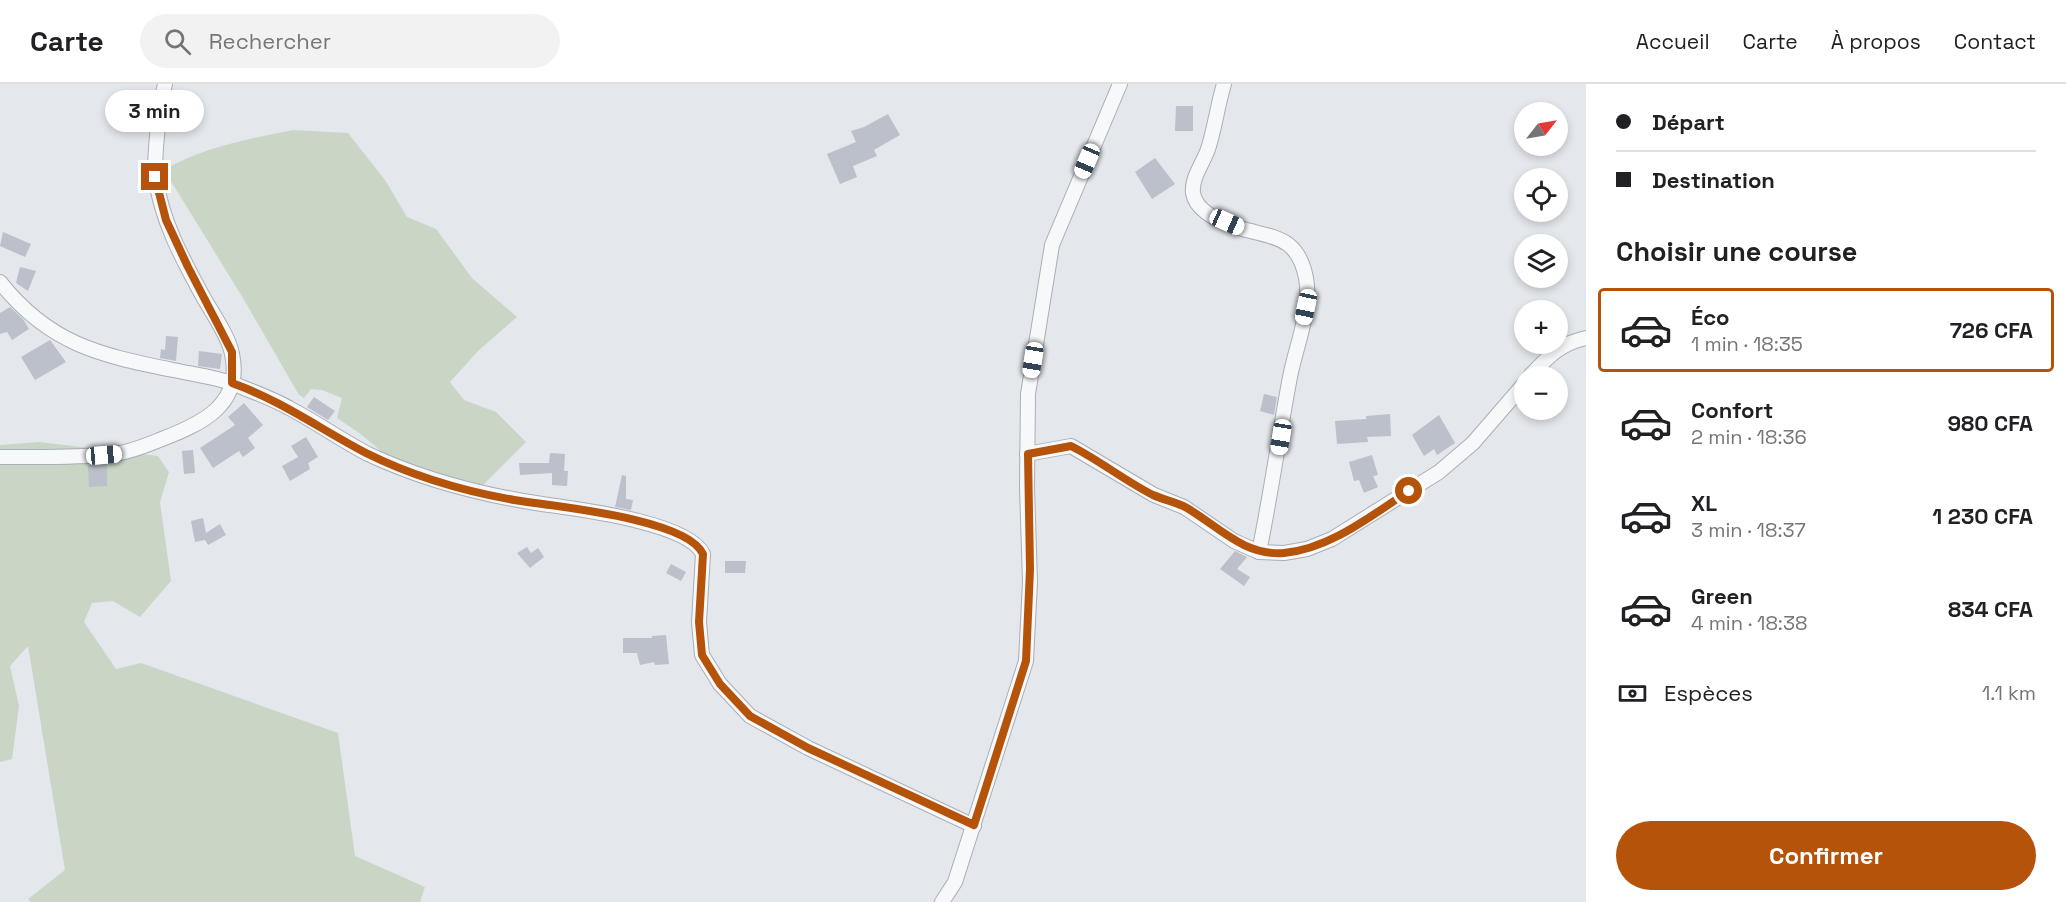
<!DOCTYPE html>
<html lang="fr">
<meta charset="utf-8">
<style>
body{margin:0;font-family:"Space Grotesk",sans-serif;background:#f2f2f2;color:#202124;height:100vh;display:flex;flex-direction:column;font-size:22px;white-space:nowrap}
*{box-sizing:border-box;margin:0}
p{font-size:20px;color:#757577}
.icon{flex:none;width:33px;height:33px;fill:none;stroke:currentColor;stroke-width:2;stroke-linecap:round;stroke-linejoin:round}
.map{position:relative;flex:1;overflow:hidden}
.panel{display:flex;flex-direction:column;background:#fff;width:480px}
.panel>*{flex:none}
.banner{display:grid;align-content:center;height:132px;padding:0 30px;background:#fff}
.needle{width:39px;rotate:59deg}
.controls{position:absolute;left:1514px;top:18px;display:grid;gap:12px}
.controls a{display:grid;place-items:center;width:54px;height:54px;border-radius:50%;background:#fff;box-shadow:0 3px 9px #0003;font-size:30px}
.end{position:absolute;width:27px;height:27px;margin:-14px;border:8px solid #b45309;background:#fff;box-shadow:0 0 0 3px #fff}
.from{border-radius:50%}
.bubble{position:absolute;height:42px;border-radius:21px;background:#fff;box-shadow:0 3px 9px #0003;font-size:20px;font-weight:700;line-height:42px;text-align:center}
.car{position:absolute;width:18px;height:36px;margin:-18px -9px;border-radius:8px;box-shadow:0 0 4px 2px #0007;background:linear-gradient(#fff 24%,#345 0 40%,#fff 0 76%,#345 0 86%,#fff 0)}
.banner b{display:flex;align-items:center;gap:21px;height:57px;font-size:22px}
.banner b+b{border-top:2px solid #e0e0e0}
.banner i{width:15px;height:15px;background:#202124}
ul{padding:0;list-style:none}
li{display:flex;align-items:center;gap:18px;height:84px;margin:0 12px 9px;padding:0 18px;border:3px solid transparent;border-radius:6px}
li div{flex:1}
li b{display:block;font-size:22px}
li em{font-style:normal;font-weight:700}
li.active{border-color:#b45309}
li>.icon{width:54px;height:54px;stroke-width:1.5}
h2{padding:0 30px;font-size:27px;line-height:72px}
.pay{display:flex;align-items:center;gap:15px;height:66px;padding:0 30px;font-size:22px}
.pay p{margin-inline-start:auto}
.primary-button{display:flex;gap:12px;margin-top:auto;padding:12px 30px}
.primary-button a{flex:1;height:69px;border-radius:36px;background:#b45309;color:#fff;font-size:24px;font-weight:700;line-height:69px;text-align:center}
header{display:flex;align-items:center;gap:36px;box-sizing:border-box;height:84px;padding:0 30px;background:#fff;border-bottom:2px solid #e0e0e0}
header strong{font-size:28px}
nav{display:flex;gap:33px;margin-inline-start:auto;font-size:21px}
.search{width:420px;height:54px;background:#f2f2f2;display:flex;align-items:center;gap:15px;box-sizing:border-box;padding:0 21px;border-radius:33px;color:#757577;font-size:22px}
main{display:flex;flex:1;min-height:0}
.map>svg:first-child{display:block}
.green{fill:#c9d6c5}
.building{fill:#bbc0ca}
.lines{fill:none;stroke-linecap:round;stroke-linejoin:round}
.minor-casing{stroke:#a9aeb7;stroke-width:16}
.minor{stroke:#f7f8fa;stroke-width:14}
.route{stroke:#b45309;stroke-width:8}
</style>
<header>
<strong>Carte</strong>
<div class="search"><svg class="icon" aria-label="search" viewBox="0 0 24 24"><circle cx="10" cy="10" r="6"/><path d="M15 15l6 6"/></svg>Rechercher</div>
<nav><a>Accueil</a><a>Carte</a><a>À propos</a><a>Contact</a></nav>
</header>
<main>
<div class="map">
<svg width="1586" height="818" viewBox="0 0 1586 818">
<rect width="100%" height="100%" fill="#e4e7ec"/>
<g class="green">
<path d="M 293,46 L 348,49 L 385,96 L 407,133 L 436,145 L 472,194 L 517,233 L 478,267 L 450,298 L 464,316 L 496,328 L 526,358 L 480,404 L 395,379 L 362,351 L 337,334 L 342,314 L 322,306 L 311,305 L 304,314 L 299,311 L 243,214 L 164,86 C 204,63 248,55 293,46 Z"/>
<polygon points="39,358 158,372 169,388 160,418 171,497 140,533 113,517 92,519 84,538 116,585 141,579 338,649 355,772 425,803 420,818 31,818 28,815 65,786 28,562 10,582 19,622 12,675 0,678 0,361"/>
</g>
<g class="building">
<polygon points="1176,22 1193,22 1193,47 1175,47"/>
<polygon points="888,30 900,51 874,66 877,72 853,82 857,93 840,100 827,70 856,58 851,47 864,43"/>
<polygon points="1155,74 1175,100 1152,115 1135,88"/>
<polygon points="3,148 31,160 25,173 0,162"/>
<polygon points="20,183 36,187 28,207 16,199"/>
<polygon points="10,223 23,235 29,245 12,256 7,248 0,250 0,229"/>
<polygon points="166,252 178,253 176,277 160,274 161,265 165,266"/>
<polygon points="50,256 66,278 35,296 21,273"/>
<polygon points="199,267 222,270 220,285 198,282"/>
<polygon points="1264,310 1277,313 1274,331 1260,327"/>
<polygon points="314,313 335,327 328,336 307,323"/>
<polygon points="244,319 263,341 248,354 255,364 243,373 239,367 213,384 200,364 235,341 228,333"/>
<polygon points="1390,330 1391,352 1367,353 1368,358 1337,360 1335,337 1366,335 1366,332"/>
<polygon points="1439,331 1455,359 1437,371 1434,365 1424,372 1412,351"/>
<polygon points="306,353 318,373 308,379 310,385 290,397 282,382 298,373 291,362"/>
<polygon points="193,366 195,389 184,390 182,367"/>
<polygon points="550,369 565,370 564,387 568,387 567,402 552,401 552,389 520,391 519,379 549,379"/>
<polygon points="1372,371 1378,391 1373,392 1378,403 1364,409 1359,396 1354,397 1349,378"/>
<polygon points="107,380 107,402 89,403 88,381"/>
<polygon points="622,391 626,392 626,415 633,416 631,426 615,423"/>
<polygon points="203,434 206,449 220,440 226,451 208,461 205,456 195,458 191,437"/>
<polygon points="527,463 531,469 538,464 544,473 530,484 517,469"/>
<polygon points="1235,467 1247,473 1237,485 1250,493 1244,502 1220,485"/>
<polygon points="725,477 746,477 745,489 725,489"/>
<polygon points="671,480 686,488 681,497 666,489"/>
<polygon points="666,551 669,580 655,581 654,578 640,581 637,569 623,569 623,554 652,554 652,552"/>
</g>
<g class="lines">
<defs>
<g id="minor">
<path d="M 1224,0 C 1218,20 1215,42 1209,62 C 1205,77 1191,93 1193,109 C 1196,129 1226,140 1243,145 C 1275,154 1298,153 1306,194 C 1312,225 1296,262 1290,293 C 1279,351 1271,410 1259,468"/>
<path d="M 0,198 C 49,260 99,271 173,286 C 197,291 222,294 244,304 C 259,310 275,316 289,324 C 316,338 341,356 368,370 C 423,396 482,411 542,420 C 576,425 688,438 703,470 L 699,538 L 702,571 L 720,600 L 750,632 L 808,664 L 974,742"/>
<path d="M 1530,292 C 1547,274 1560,259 1586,254"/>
<polyline points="1027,370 1071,362 1154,411 1184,423 1234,457 1259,468 1284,469 1307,465 1332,455 1439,388 1473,359 1524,300"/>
<path d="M 0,373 C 38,373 77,374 114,370 C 131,368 147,361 162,355 C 201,340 243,321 232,270 C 229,252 210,226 201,209 C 182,174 161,135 156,95 C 153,73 160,22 165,0"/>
<polyline points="942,818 955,798 1026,577 1030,498 1027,403 1028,310 1052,161 1120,0"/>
</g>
</defs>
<use href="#minor" class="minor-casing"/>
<use href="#minor" class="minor"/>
</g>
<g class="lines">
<path class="route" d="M 155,93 L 166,136 L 188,183 L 232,268 L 232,299 C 282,317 320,345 366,369 C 412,392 463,407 514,416 C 551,422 687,434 703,470 L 699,538 L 702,571 L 720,600 L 750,632 L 808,664 L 974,741 L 1026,577 L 1030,485 L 1028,370 L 1071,362 C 1099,376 1125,397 1153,411 C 1164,416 1176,418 1187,424 C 1219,443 1244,472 1284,469 C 1330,465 1372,431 1409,407"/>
</g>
</svg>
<div class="controls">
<a><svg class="needle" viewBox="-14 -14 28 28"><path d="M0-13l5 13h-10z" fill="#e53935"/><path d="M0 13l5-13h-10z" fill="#757577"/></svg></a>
<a><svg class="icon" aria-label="locate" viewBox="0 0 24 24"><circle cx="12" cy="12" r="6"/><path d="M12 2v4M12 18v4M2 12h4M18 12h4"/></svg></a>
<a><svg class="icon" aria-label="layers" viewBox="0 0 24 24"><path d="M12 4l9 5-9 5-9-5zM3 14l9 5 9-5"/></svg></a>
<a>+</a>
<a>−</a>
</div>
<i class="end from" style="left:1409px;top:407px"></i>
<i class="end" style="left:155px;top:93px"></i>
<div class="bubble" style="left:105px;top:6px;width:99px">3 min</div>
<i class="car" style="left:1087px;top:77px;rotate:203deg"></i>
<i class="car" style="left:1227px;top:138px;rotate:114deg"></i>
<i class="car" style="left:1306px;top:223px;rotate:192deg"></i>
<i class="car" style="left:1033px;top:276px;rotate:189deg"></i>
<i class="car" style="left:1281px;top:353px;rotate:189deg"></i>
<i class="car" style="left:104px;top:371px;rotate:85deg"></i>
</div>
<section class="panel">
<div class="banner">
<b><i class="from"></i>Départ</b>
<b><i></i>Destination</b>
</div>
<h2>Choisir une course</h2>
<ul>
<li class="active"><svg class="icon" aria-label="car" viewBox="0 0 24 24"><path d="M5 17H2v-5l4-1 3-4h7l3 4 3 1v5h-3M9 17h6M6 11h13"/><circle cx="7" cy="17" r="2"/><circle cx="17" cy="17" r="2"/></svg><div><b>Éco</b><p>1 min · 18:35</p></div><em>726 CFA</em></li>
<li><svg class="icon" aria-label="car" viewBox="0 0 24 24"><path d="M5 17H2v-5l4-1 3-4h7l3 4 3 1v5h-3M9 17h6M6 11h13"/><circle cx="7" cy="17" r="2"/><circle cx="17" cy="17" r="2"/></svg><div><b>Confort</b><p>2 min · 18:36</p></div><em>980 CFA</em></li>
<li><svg class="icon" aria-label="car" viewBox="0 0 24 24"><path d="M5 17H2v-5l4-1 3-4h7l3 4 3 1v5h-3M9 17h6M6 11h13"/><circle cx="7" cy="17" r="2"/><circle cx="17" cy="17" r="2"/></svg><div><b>XL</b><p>3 min · 18:37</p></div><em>1 230 CFA</em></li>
<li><svg class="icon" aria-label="car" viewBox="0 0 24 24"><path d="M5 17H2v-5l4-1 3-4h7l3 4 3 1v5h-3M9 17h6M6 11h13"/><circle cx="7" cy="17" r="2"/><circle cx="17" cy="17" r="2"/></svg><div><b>Green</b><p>4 min · 18:38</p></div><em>834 CFA</em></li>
</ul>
<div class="pay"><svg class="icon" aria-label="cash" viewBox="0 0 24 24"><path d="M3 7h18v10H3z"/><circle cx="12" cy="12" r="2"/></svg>Espèces<p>1.1 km</p></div>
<div class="primary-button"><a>Confirmer</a></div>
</section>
</main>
